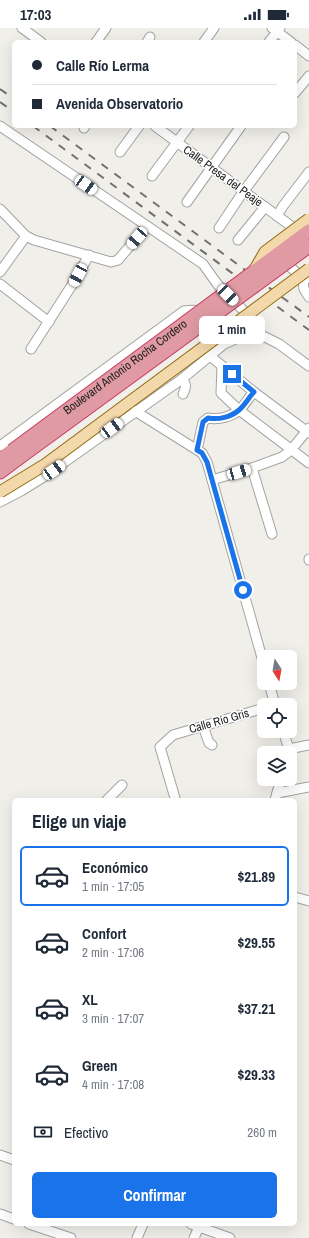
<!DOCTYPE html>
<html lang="es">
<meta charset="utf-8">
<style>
body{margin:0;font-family:"Archivo Narrow",sans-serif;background:#f6f6f7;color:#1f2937;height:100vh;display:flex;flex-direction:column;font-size:15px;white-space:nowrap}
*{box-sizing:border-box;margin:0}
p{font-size:13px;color:#747a83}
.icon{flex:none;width:22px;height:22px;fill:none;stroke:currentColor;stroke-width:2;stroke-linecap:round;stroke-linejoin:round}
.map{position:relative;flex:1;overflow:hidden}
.details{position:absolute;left:12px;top:770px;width:285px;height:428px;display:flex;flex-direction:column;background:#fff;border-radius:6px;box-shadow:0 4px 16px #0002}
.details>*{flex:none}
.guide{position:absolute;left:12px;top:12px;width:285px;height:88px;border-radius:6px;box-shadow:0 4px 16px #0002;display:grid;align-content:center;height:88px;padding:0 20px;background:#fff}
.needle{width:26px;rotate:169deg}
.fabs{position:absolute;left:257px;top:622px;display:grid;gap:8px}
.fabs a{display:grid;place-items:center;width:40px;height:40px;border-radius:6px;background:#fff;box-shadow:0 4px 16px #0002;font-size:20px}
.end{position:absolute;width:18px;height:18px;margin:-9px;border:5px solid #1a73e8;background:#fff;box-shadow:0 0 0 2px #fff}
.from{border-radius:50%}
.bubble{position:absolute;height:28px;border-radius:6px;background:#fff;box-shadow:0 4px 16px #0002;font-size:13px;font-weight:800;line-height:28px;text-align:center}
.car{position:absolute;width:12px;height:24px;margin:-12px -6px;border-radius:5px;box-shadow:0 0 3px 1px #0007;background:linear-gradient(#fff 24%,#345 0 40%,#fff 0 76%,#345 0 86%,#fff 0)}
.guide b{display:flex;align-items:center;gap:14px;height:38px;font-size:15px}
.guide b+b{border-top:1px solid #e0e1e3}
.guide i{width:10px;height:10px;background:#1f2937}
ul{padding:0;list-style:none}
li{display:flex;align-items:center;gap:12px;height:60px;margin:0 8px 6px;padding:0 12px;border:2px solid transparent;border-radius:6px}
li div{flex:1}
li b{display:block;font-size:15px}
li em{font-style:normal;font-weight:800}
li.on{border-color:#1a73e8}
li>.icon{width:36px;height:36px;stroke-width:1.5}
h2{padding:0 20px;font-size:18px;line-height:48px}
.pay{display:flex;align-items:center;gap:10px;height:44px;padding:0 20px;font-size:15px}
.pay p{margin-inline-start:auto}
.primary-button{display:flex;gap:8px;margin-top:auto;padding:8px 20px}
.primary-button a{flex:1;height:46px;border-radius:6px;background:#1a73e8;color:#fff;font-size:16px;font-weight:800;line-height:46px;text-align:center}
.status{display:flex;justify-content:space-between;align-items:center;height:28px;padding:0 20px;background:#fff;direction:ltr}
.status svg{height:11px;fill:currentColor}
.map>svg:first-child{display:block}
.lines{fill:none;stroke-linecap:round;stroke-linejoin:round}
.minor-casing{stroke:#a3a3a3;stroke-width:11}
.highway-casing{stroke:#ca3b64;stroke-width:15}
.minor{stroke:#fff;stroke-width:9}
.highway{stroke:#df9aa3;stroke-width:13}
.rail{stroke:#707070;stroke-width:2;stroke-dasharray:8 8;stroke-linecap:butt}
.major-bridge-casing{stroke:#8f6c10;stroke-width:13;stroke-linecap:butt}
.highway-bridge-casing{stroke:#ca3b64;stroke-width:15;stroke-linecap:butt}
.major-bridge{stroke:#f3d8ac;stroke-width:11}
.highway-bridge{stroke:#df9aa3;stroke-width:13}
.route{stroke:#1a73e8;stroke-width:5}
.labels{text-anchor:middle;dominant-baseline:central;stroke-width:3;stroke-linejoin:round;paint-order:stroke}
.street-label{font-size:12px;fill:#222;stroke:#fff}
</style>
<div class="status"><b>17:03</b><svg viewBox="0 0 49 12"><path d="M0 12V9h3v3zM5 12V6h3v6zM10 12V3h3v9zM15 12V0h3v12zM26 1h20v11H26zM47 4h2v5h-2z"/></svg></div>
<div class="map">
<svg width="309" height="1210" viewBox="0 0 309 1210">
<rect width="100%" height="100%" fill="#f1efe9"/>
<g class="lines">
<defs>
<g id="minor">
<polyline points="22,0 41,14"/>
<polyline points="272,0 291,14"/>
<polyline points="96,14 106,0"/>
<polyline points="147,14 150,9"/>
<polyline points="204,14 214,0"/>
<polyline points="269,14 280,0"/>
<polyline points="295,17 309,28"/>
<polyline points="295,65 309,48"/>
<polyline points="0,98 203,236 218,257 257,296 261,307"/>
<polyline points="155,98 291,198"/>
<polyline points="84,100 85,98"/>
<polyline points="120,124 139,98"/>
<polyline points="152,148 189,98"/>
<polyline points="187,174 241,98"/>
<polyline points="0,181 26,208 34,212 111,234 115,233 118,232 147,198"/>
<polyline points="277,188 283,178 309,144"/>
<polyline points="219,200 241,167 284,109"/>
<polyline points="238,212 265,179"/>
<polyline points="282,231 303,251 309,250"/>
<polyline points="0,244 26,208"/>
<polyline points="303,251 304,261 309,269"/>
<polyline points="0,256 49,294"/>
<polyline points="31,321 72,257 89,227"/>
<polyline points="210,328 254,364 309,405"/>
<polyline points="222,338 221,365 239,382 309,435"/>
<path d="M 182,351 C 187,357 186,359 183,366"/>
<polyline points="135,383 202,425 207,434 264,637"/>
<path d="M 0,418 L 184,283 C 204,280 223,288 224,310"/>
<path d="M 197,422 L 203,394 L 208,390 C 219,392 231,389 239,382 C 245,377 249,369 254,364"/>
<polyline points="252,440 272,506"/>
<polyline points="212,452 252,440 282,429 291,422 309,400"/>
<polyline points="0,474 21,463 42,450 182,351 224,316 245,307 261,307 279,316 309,338"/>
<polyline points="309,531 309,532"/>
<polyline points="269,655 275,677"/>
<polyline points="203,698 209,715 212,717"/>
<polyline points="283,703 289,721"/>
<polyline points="289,721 309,717"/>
<polyline points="277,765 309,759"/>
<polyline points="175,770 160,719 173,707 264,680"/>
<polyline points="107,772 122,757"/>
<polyline points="275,772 281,751"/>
<polyline points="295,869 309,873"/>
<polyline points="0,1127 14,1132"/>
<polyline points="0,1186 14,1191"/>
<polyline points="29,1196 71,1210"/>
<polyline points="191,1196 230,1210"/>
<polyline points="137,1210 143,1196"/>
<polyline points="194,1210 199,1199"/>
</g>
<g id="highway">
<polyline points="0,432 12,423"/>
<polyline points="0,444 16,432"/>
</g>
</defs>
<use href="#minor" class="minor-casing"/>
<use href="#highway" class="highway-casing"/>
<use href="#minor" class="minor"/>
<use href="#highway" class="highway"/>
<g class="rail">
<polyline points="0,61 14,71"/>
<polyline points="0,74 14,84"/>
<polyline points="33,98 309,302"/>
<polyline points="50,98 309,289"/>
</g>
<defs>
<g id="major-bridge">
<polyline points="254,243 265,224 309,191"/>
<polyline points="0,464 46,436 309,241"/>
</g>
<g id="highway-bridge">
<path id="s1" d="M 12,423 L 309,203"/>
<polyline points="16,432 309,218"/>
</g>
</defs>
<use href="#major-bridge" class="major-bridge-casing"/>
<use href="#highway-bridge" class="highway-bridge-casing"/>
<use href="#major-bridge" class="major-bridge"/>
<use href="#highway-bridge" class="highway-bridge"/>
</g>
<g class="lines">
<path class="route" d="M 232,346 L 254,364 C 249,369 245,377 239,382 C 231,389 219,392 208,390 L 203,394 L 197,422 L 202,425 L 207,434 L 243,562"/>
</g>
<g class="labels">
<g class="street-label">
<text transform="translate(223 148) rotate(36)">Calle Presa del Peaje</text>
<text stroke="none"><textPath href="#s1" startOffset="141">Boulevard Antonio Rocha Cordero</textPath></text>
<text transform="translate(219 693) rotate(-16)">Calle Río Gris</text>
</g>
</g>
</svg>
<div class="fabs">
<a><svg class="needle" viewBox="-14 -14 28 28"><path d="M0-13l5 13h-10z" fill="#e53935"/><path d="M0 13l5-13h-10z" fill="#747a83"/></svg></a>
<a><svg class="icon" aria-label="locate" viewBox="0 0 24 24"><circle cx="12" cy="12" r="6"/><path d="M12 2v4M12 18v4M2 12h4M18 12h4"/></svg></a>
<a><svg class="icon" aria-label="layers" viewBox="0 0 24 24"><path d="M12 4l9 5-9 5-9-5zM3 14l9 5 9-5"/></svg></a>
</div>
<i class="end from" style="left:243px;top:562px"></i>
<i class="end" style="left:232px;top:346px"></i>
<div class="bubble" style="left:199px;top:288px;width:66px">1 min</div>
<i class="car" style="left:86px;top:157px;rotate:124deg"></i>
<i class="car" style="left:137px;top:210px;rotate:221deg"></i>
<i class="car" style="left:78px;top:247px;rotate:208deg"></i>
<i class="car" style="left:228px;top:267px;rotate:135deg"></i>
<i class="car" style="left:112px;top:400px;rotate:54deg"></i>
<i class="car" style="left:54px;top:442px;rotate:55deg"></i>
<i class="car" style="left:239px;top:444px;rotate:74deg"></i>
<div class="guide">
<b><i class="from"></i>Calle Río Lerma</b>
<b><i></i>Avenida Observatorio</b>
</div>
<section class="details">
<h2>Elige un viaje</h2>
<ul>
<li class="on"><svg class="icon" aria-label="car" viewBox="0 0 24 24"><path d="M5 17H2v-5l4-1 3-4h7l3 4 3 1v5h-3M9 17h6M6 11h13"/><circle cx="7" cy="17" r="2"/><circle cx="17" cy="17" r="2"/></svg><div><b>Económico</b><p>1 min · 17:05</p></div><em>$21.89</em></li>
<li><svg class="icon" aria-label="car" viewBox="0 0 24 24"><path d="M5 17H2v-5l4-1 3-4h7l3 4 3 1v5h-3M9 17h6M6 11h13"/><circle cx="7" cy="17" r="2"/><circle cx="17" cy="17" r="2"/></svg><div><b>Confort</b><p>2 min · 17:06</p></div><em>$29.55</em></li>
<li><svg class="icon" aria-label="car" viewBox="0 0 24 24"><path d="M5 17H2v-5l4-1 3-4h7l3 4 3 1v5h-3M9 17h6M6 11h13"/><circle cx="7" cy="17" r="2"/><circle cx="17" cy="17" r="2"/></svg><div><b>XL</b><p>3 min · 17:07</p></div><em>$37.21</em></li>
<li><svg class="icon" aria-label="car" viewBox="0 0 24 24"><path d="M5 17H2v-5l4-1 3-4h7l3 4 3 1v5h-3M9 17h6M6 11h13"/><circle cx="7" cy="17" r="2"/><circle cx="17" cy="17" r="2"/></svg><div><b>Green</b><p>4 min · 17:08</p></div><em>$29.33</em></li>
</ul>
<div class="pay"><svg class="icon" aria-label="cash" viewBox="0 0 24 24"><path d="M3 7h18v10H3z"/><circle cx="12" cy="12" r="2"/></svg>Efectivo<p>260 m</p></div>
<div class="primary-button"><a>Confirmar</a></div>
</section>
</div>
